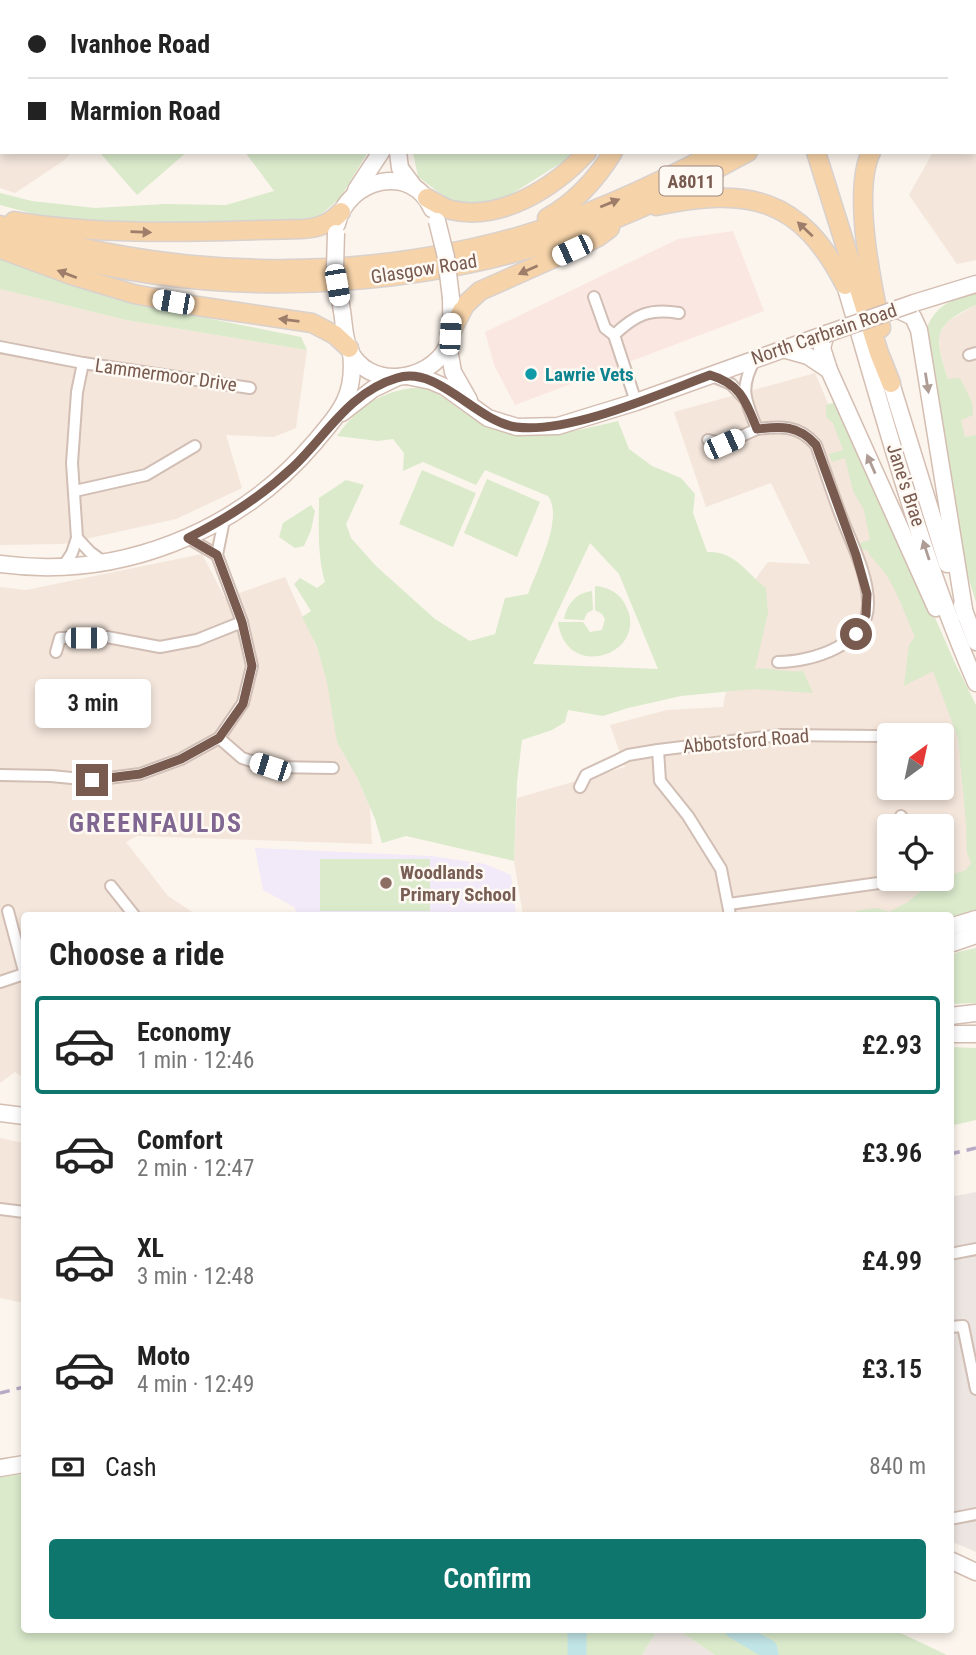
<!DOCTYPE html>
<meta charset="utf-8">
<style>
body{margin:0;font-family:"Roboto Condensed",sans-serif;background:#f2f2f2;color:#222;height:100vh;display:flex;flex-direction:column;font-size:26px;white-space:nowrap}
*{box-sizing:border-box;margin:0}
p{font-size:23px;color:#767676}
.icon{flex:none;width:38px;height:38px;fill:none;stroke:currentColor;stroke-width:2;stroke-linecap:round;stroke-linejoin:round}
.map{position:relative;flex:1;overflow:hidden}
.sheet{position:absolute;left:21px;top:912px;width:933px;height:721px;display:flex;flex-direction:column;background:#fff;border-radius:7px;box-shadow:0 4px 10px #0003}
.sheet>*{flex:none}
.guide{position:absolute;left:0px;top:0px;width:976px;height:154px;box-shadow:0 4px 10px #0003;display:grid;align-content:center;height:154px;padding:0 28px;background:#fff}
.needle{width:46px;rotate:33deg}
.controls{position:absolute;left:877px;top:723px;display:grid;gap:14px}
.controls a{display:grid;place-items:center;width:77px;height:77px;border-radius:7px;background:#fff;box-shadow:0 4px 10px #0003;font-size:35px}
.end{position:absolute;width:32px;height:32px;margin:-16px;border:9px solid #785a4f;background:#fff;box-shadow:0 0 0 4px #fff}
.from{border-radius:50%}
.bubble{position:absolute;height:49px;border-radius:7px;background:#fff;box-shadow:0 4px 10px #0003;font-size:23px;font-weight:600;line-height:49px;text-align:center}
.car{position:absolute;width:21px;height:42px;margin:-21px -10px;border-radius:9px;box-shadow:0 0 5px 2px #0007;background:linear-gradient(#fff 24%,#345 0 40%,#fff 0 76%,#345 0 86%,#fff 0)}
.guide b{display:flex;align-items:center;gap:24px;height:66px;font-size:26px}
.guide b+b{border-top:2px solid #e0e0e0}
.guide i{width:18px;height:18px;background:#222}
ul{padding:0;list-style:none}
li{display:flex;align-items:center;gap:21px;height:98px;margin:0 14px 10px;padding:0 14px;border:4px solid transparent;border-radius:7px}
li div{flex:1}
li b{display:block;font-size:26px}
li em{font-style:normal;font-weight:600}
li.on{border-color:#0f766e}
li>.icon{width:63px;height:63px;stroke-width:1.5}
h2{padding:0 28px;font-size:32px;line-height:84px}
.pay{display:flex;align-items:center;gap:18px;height:77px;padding:0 28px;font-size:26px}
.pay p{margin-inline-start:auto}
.button{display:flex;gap:14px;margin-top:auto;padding:14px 28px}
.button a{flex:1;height:80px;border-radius:7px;background:#0f766e;color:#fff;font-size:28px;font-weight:600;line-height:80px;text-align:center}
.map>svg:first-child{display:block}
.residential{fill:#f4e6db;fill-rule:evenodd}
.commercial{fill:#fbe7e1}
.industrial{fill:#ece5e1}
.education{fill:#f2e9f9}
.green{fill:#daeacb;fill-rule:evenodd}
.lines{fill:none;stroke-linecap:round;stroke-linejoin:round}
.river{stroke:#c1e4e6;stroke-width:19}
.street-casing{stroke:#d1beb4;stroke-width:14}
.secondary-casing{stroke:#d4beb2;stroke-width:19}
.primary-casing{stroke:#d9d1ce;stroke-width:21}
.street{stroke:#fff;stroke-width:10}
.secondary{stroke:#fff;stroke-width:16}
.primary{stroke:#f6d3a9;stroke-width:18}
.rail{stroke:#b7aac7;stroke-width:3.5;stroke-dasharray:10 7;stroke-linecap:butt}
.secondary-bridge-casing{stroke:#d4beb2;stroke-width:19;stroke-linecap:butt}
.secondary-bridge{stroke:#fff;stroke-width:16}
.oneway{fill:#9e7e6a}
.oneway2{fill:#ae9c95}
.route{stroke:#785a4f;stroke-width:9}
.culture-dot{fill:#0f9aa8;stroke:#fef9f3;stroke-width:2.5}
.education-dot{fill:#8d6e63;stroke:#fef9f3;stroke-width:2.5}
.labels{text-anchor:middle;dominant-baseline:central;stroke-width:5;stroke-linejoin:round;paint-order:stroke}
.shield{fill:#fef9f3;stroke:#a08a80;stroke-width:2}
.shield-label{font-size:18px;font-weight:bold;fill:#785a4f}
.street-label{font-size:19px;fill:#785a4f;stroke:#fef9f3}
.culture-label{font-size:19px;font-weight:bold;fill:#0d838f;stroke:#fef9f3;text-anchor:start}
.education-label{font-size:19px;font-weight:bold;fill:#785e54;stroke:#fef9f3;text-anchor:start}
.district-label{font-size:26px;font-weight:bold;letter-spacing:2px;fill:#806792;stroke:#fef9f3}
</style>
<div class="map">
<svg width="976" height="1655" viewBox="0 0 976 1655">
<rect width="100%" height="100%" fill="#fcf5ed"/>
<g class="residential">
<polygon points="0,0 204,0 2,2 2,152 72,152 63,161 15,193 0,188"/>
<polygon points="508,0 823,0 507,2"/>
<polygon points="976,88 976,260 957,264 909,195 933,152 975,152"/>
<polygon points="0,289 126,320 307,350 296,428 274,437 226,435 242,488 176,519 63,544 0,545"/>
<polygon points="976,305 976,435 965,437 940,352 939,336 946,322"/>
<path d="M 815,373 L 974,744 L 976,759 L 976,876 L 916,915 L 523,915 L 514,861 L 517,798 L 625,767 L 610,725 L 667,710 L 723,707 L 745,593 L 768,562 L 810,564 L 771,483 L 706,507 L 674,412 ZM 889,735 L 942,735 L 942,788 L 889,788 ZM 889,826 L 942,826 L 942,878 L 889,878 Z"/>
<polygon points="202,554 225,598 285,577 317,648 357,777 370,807 372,844 137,836 126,842 168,896 197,915 24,915 24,1078 15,1072 0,1083 0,587 26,590"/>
<polygon points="0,1138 24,1143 24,1303 0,1298"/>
</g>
<polygon class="commercial" points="733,231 764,311 515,405 494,365 485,332 678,239"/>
<g class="industrial">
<polygon points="976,1192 976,1552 950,1541 950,1197"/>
<polygon points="658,1629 677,1629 715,1655 642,1655"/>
</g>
<polygon class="education" points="255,848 431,856 485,864 511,875 516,915 298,915 294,907 263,890"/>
<g class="green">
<polygon points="104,152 187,152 137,195 101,154"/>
<polygon points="245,152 368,152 340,198 319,216 291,221 177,222 57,220 0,205 0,193 32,201 95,208 165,204 226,205 274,191"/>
<polygon points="413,152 573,152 567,159 502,200 455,204 418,177"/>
<polygon points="0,258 34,272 123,301 301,337 307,350 126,320 0,289"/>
<path d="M 976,291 L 976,305 C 932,325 934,336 948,379 L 960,378 L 972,402 L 973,415 L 961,420 L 965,437 L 976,435 L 976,602 L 958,545 L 926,330 C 936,304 952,300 976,291 Z"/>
<path d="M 412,388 C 437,387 448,403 468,415 C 525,448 559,434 618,421 L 629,449 L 652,466 L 681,478 L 695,494 L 693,513 L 707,552 C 735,550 746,573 766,588 L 768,613 L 755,669 C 771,667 786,673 803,671 L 813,693 L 753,689 L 681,696 L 628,708 L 603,716 L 568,710 L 565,722 L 552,730 L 522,740 L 517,782 L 514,861 L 406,836 L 382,843 L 375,819 L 357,777 L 337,742 L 327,682 L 317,647 L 302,617 L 311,611 L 294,584 L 300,578 L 317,588 L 325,582 C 317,555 319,526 319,498 L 346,480 L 364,485 L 346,524 L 351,538 L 376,566 L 435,619 L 470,641 L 495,634 L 505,598 L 528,594 C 537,569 564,518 548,496 L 485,470 L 476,485 L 423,462 L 403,471 L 404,453 L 393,439 L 378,441 L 337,436 C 358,407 378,393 412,388 ZM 590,543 L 619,574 L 658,669 L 533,664 Z"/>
<path d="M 839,401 L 955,663 L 976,705 L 976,913 L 950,921 L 950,915 L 857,915 L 855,911 L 877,908 L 889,912 L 908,902 L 933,881 L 966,870 L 971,863 L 967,853 L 966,823 L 958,738 L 933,671 L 904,686 L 909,645 L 915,637 C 906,617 899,595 887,576 C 881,566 872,560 867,550 L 862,550 L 860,543 L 870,540 L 864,510 L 853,491 L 845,458 L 832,462 L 829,454 L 843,450 L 833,423 L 826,417 L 826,405 Z"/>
<polygon points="422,470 476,493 453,547 399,524"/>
<polygon points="487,479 540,502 517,557 464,533"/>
<polygon points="311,505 315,511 311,530 304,546 295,548 279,537 283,523"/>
<path d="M 595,586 C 608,587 620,593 626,606 C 650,654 566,683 558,622 L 583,622 L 590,632 L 602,630 L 605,619 L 602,614 L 595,610 Z"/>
<path d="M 592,591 L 593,610 L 587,613 L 584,620 L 564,619 C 567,604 576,593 592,591 Z"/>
<rect x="320" y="859" width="110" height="52"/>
<polygon points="976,948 976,1003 950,1004 950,956 958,952"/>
<polygon points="950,1047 976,1048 976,1120 950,1126"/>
<polygon points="24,1474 24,1629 658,1629 642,1655 0,1655 0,1477"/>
<polygon points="677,1629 892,1629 947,1655 715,1655"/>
</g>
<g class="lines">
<g class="river">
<polyline points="734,1629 768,1649 769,1655"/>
<polyline points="577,1655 577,1629"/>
</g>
<defs>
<g id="street">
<polyline points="116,0 117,2"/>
<polyline points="100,2 101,0"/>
<polyline points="0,91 2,89"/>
<polyline points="594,297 605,328 614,335"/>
<polyline points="0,347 83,363 250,388"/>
<polyline points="969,355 976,353"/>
<path d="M 755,359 C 739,389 745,399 757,429 C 781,426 799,425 816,445 C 825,470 833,496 843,521 C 853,546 868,576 868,603 C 869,645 811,662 778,662"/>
<polyline points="710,375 731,384 744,398"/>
<path d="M 636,402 L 614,335 C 635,315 649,308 679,313"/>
<polyline points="708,440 724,444 757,429"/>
<polyline points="75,491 146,475 195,446"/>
<polyline points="77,538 90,552 105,563"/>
<polyline points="188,538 217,555"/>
<polyline points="63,567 72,553 77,538 72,463 77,392 83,363"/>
<polyline points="56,652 60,638 107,637 160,647 197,640 242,622"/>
<polyline points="219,738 242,758 270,767 333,768"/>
<polyline points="658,750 660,781 688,816 721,869 730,915"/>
<polyline points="0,775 51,776 92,780 140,774 181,759 219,738 243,703 252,666 242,622 217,555 224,520"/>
<polyline points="580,787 586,775 618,760 628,755 658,750 781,735 877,736"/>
<polyline points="901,816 902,826"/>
<polyline points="111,886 134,915"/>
<polyline points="729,904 893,881 899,878"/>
<polyline points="8,911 24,971"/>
<polyline points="0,982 24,974"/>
<polyline points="0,1209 24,1212"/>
<polyline points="950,1254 976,1249"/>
<polyline points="950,1327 963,1326 976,1389"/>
<polyline points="950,1519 976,1514"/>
</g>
<g id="secondary">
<polyline points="485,2 486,0"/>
<polyline points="398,152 400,168 414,187"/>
<polyline points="356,190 381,152"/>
<path d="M 337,224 C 347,179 412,162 432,209"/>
<path d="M 845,285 C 885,418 920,555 976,683"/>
<polyline points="914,303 976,284"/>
<polyline points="896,309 913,317 919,330 965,615"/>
<path d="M 342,311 C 344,323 344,338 349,349 C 367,390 428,383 447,347 C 453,333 451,313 451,298"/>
<polyline points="826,334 822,348 829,370 936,608"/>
<polyline points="448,344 453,372 469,400"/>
<polyline points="783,349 808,356 829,370"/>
<polyline points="407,376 431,381 445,387 488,418 517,427 558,426 636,402 826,334"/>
<polyline points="891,383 947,564"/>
<polyline points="342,413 373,389 398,377"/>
<path d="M 0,564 C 119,580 238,533 315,442 C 341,411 356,395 351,352"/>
<polyline points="962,605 976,642"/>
<polyline points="950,927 976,919"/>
<polyline points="950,944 976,935"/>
<polyline points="950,1016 976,1013"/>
<polyline points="950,1034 976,1034"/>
<polyline points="0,1113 24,1116"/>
<polyline points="0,1468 24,1464"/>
<polyline points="950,1560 976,1572"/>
</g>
<g id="primary">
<polyline points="916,2 921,0"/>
<polyline points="969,2 972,0"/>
<polyline points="975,21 976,20"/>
<polyline points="975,53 976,52"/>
<polyline points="816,152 879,353 891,383"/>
<path d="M 871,152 C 852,192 872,285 881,328"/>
<path d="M 427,198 C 435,202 443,208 451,210 C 501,222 555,187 587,152"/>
<path d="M 656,206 C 747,187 800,196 845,285"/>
<path d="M 547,218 C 576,202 596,180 613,152"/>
<path d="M 14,221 C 109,237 206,231 302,229 C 319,228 329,224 341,212"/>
<path d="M 0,225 C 166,279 349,284 517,237 C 586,217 653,186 717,152"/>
<path d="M 0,238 C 18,244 37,248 56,254 C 242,305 458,288 634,211 C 673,194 710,172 748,152"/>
<polyline points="6,251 74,276 134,294 197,306 312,323 335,335 349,348"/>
<polyline points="450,334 465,305 480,291 572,250 598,237 610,228"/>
</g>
</defs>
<use href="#street" class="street-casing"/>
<use href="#secondary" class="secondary-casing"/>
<use href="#primary" class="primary-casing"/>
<use href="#street" class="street"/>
<use href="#secondary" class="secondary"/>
<use href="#primary" class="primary"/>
<g class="rail">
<polyline points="950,1154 976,1148"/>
<polyline points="0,1393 24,1387"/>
</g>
<defs>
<g id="secondary-bridge">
<polyline points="437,221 446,257 451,298"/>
<polyline points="336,233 335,268 342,311"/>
<polyline points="826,334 914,303"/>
</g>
</defs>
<use href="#secondary-bridge" class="secondary-bridge-casing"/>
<use href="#secondary-bridge" class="secondary-bridge"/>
</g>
<defs><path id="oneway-solid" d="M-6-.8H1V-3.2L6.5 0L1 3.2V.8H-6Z" transform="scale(1.75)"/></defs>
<g class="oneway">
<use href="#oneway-solid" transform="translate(610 203) rotate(-22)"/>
<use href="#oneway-solid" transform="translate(805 229) rotate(-137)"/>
<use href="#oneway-solid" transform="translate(141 232) rotate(2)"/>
<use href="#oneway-solid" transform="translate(528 270) rotate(156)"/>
<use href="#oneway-solid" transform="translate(67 274) rotate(-159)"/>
<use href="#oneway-solid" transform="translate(289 320) rotate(-173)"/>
</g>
<g class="oneway2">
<use href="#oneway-solid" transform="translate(927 383) rotate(81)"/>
<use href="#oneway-solid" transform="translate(871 464) rotate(-114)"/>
<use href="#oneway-solid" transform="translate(926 550) rotate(-108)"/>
</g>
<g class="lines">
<path class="route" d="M 92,780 L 140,774 L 181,759 L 219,738 L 243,704 L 252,666 L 242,622 L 217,555 L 188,538 C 226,519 262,496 293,467 C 326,436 349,392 397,378 C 438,365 475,421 516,427 C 569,434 659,394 710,375 C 741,384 746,402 757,429 C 781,426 799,425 816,445 L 856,555 L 867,594 L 866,615 L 856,634"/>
</g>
<circle class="culture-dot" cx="531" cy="374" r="7"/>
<circle class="education-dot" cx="386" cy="883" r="7"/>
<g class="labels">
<rect class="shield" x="659.5" y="166.5" width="63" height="29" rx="5"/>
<g class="shield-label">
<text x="691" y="181">A8011</text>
</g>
<g class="street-label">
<text transform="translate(424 269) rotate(-9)">Glasgow Road</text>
<text transform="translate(824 334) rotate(-19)">North Carbrain Road</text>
<text transform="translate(166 375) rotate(8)">Lammermoor Drive</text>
<text transform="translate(906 485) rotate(72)">Jane's Brae</text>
<text transform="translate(746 741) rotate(-5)">Abbotsford Road</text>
</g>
<g class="culture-label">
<text x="545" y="374">Lawrie Vets</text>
</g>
<g class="education-label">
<text x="400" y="872">Woodlands<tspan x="400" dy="22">Primary School</tspan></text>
</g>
<g class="district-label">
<text x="156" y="823">GREENFAULDS</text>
</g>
</g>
</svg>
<div class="controls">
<a><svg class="needle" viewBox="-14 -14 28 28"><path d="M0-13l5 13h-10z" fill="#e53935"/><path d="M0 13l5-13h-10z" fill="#767676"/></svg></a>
<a><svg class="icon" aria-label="locate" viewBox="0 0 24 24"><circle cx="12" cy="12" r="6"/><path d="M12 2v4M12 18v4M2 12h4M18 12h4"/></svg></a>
</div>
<i class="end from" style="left:856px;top:634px"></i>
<i class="end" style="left:92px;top:780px"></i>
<div class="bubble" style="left:35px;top:679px;width:116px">3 min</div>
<i class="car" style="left:572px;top:250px;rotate:245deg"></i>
<i class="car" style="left:337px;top:285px;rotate:170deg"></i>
<i class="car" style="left:173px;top:302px;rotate:280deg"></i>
<i class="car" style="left:450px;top:334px;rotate:3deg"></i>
<i class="car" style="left:724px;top:444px;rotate:66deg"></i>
<i class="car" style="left:86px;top:638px;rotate:90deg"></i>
<i class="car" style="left:270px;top:767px;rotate:288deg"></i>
<div class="guide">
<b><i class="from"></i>Ivanhoe Road</b>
<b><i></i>Marmion Road</b>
</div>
<section class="sheet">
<h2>Choose a ride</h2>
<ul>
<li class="on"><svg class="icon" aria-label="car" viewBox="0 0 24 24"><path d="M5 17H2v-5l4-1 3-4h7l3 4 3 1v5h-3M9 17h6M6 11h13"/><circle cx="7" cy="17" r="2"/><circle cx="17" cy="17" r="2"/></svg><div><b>Economy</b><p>1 min · 12:46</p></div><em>£2.93</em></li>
<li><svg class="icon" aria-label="car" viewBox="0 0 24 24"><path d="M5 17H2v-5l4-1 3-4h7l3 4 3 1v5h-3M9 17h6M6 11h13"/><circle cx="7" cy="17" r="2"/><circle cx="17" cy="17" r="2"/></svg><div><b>Comfort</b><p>2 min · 12:47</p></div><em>£3.96</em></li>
<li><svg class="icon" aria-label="car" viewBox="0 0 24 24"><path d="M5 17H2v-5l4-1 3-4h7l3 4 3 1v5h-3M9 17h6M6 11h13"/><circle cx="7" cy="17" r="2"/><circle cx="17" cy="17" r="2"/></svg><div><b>XL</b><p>3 min · 12:48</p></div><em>£4.99</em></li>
<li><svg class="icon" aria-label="car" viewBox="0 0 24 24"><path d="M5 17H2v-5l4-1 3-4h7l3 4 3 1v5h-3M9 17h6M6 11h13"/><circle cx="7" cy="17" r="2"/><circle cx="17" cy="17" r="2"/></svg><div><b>Moto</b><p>4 min · 12:49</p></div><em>£3.15</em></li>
</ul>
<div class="pay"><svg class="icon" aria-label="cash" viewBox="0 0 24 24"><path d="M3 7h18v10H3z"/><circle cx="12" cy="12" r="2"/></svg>Cash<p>840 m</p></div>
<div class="button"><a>Confirm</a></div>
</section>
</div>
